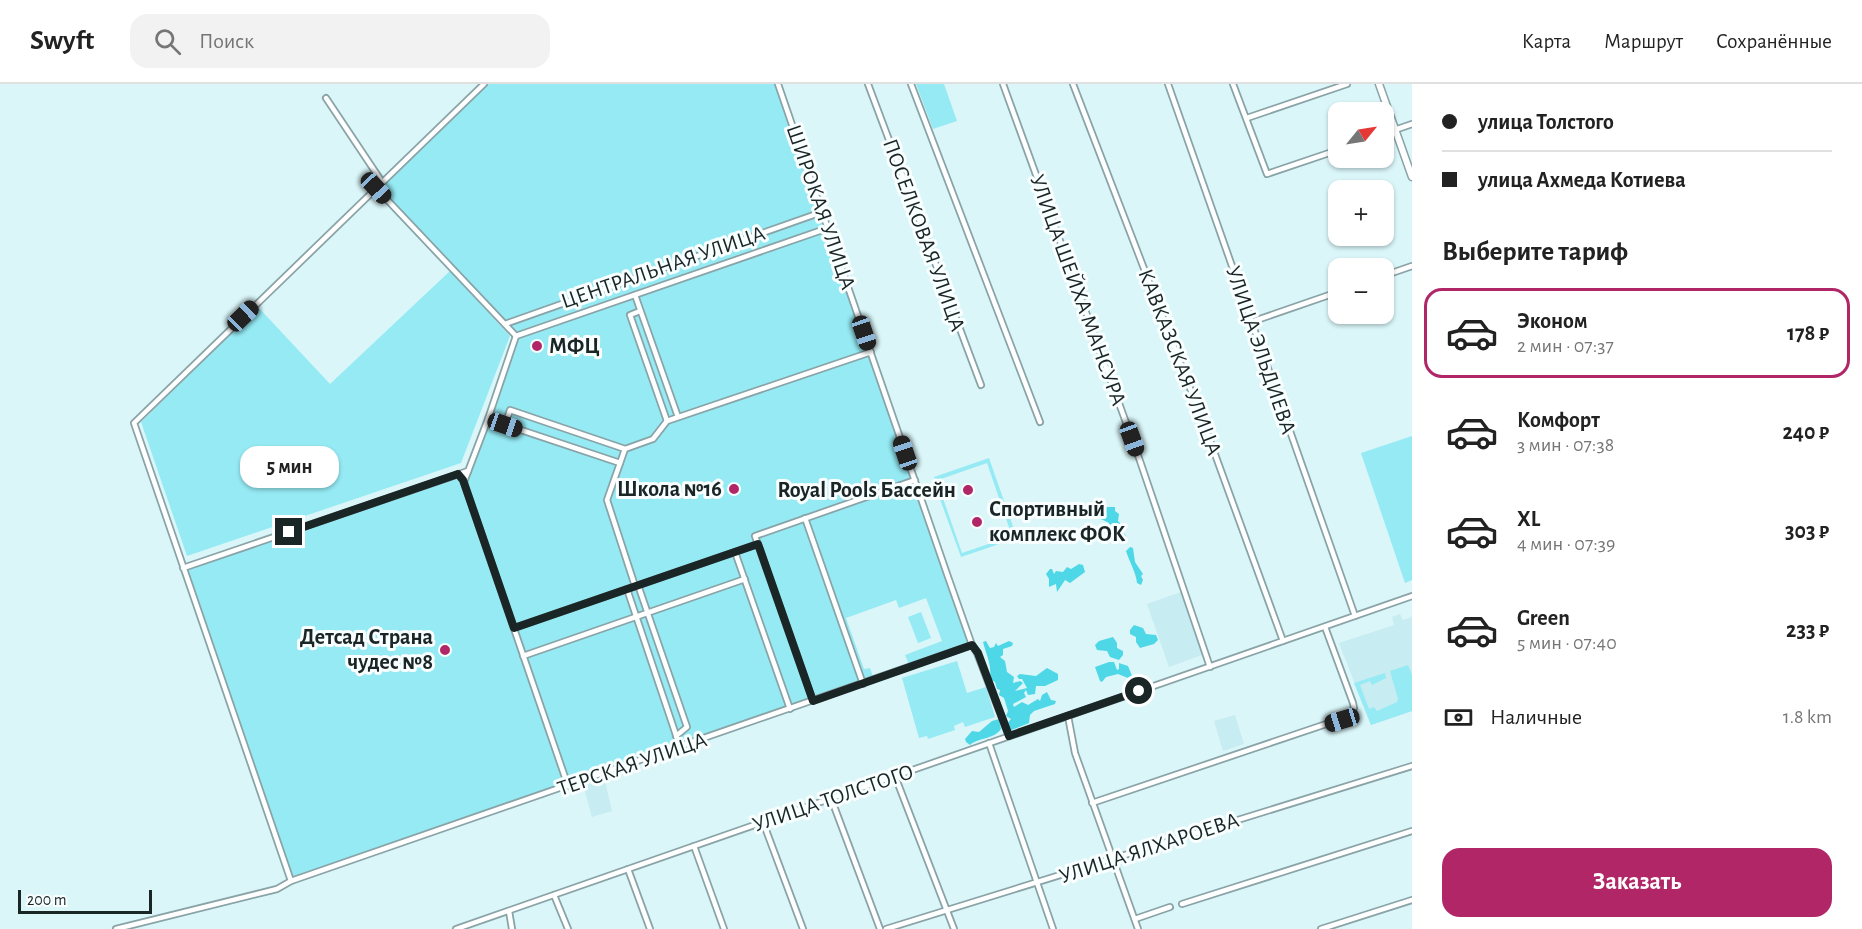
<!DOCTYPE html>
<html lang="ru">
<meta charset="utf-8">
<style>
body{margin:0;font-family:"Alegreya Sans",sans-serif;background:#f2f2f2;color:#222;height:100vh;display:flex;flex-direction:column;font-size:22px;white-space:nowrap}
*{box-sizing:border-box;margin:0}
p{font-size:20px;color:#767676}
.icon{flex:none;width:33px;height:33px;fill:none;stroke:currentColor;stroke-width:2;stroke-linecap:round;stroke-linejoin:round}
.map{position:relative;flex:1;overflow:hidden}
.panel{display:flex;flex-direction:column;background:#fff;width:450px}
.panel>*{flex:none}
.hud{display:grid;align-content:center;height:132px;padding:0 30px;background:#fff}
.needle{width:39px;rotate:60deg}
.controls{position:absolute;left:1328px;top:18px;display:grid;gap:12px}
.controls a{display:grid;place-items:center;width:66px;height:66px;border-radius:12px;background:#fff;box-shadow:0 2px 4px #0004;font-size:30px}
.scale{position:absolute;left:18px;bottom:15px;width:134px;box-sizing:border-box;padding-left:6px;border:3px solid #1a2526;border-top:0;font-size:16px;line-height:21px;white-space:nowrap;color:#1a2526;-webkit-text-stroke:4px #f9feff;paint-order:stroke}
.end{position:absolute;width:27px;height:27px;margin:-14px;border:8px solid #1a2526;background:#fff;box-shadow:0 0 0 3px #fff}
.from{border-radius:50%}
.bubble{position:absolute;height:42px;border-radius:18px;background:#fff;box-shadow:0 2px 4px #0004;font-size:20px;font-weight:700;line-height:42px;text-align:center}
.car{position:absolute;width:18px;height:36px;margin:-18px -9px;border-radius:8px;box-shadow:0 0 4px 2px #0007;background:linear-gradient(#222 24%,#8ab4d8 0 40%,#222 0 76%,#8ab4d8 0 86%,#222 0)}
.hud b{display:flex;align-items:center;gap:21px;height:57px;font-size:22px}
.hud b+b{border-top:2px solid #e0e0e0}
.hud i{width:15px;height:15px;background:#222}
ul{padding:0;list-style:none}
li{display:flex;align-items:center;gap:18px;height:90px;margin:0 12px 9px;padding:0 18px;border:3px solid transparent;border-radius:18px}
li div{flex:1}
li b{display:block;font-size:22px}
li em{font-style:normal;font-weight:700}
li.on{border-color:#b02667}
li>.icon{width:54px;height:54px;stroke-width:1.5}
h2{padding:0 30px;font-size:27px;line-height:72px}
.pay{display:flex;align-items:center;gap:15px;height:66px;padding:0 30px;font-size:22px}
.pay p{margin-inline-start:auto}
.action{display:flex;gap:12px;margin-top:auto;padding:12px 30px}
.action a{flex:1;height:69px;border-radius:18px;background:#b02667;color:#fff;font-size:24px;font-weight:700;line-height:69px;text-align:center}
header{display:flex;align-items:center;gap:36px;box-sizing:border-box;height:84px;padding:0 30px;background:#fff;border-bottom:2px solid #e0e0e0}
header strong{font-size:28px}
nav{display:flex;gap:33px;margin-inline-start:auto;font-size:21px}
.search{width:420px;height:54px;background:#f2f2f2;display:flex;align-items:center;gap:15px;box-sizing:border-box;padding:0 21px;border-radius:18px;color:#767676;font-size:22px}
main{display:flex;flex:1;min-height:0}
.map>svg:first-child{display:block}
.built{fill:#c7ecf1}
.green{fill:#95eaf4}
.forest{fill:#4ed7e6}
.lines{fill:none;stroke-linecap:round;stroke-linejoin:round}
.minor-casing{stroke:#89a3a7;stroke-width:8}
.major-casing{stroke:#89a3a7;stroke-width:9}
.minor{stroke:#fff;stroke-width:4.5}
.major{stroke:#fff;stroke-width:6}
.route{stroke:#1a2526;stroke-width:8}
.poi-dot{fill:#b02667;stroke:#f9feff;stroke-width:2}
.labels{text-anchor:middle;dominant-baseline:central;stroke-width:6;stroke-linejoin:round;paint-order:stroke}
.street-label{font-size:22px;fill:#1a2526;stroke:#f9feff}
.poi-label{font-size:22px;font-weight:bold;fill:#1a2526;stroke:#f9feff;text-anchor:end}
</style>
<header>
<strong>Swyft</strong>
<div class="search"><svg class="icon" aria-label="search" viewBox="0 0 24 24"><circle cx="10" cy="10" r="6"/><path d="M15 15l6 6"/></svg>Поиск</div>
<nav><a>Карта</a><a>Маршрут</a><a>Сохранённые</a></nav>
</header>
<main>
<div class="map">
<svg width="1412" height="845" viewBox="0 0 1412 845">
<rect width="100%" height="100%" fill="#daf6f9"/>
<g class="built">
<polygon points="1181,508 1202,571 1169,583 1147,520"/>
<polygon points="1400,530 1403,536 1412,533 1412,627 1371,641 1339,559 1394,541 1392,533"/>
<polygon points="1235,631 1244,660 1223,667 1214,637"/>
<polygon points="604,693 612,727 592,733 583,701"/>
</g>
<g class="green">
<polygon points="484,0 778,0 972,561 910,583 905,571 942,557 926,514 899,524 896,516 846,534 864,585 870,584 874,596 291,797 183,484 468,386 516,252 376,104"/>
<polygon points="916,0 944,0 957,37 933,45"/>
<polygon points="450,187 510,252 461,379 187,472 141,338 258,223 330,300"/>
<polygon points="1412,352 1412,496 1405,499 1361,369"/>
<polygon points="989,374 1017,454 961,473 936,404 939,403 962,469 1012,452 987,379 935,397 934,393"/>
<polygon points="921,528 931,554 918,559 908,533"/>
<polygon points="957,577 967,609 986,603 995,633 965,643 963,638 954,642 955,646 928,655 927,652 919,654 902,594"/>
<polygon points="1408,581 1412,591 1412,627 1371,641 1354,599 1385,589 1386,594 1372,601 1370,597 1360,601 1369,625 1374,623 1377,627 1397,618 1398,615 1390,587"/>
</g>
<g class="forest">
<polygon points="1103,423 1115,423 1115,427 1119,430 1118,437 1122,441 1121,445 1126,452 1125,457 1118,459 1107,445 1109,439 1099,434 1099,427"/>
<path d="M 1130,463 L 1133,464 L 1135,478 L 1143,490 L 1141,492 L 1143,496 L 1141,501 L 1137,499 C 1136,488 1129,477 1126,467 Z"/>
<polygon points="1079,480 1083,481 1085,488 1070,499 1065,496 1057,508 1056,500 1049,503 1049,495 1046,490 1050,485 1052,485 1054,490 1056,487 1063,488 1067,483 1071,485"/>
<polygon points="1134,541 1143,544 1146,550 1156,551 1158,556 1154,560 1140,564 1136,558 1136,553 1130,550 1130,546"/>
<polygon points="1113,553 1117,559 1117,564 1123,567 1123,571 1119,576 1110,573 1107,567 1097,566 1095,561 1099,557"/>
<path d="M 986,557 L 990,564 L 994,563 L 996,559 L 998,562 L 1009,557 L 1013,559 L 1012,562 L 1003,565 L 1003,571 L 1000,573 L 1005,577 L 1007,588 L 1014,593 L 1013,599 L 1020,597 L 1023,599 L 1015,607 L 1027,604 L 1022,595 L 1019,595 L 1017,592 L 1020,590 L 1036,592 L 1047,584 L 1058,590 L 1058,596 L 1045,602 L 1036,602 L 1035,610 L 1028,611 L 1026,606 L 1024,609 L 1026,613 L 1013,620 L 1014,623 L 1022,618 L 1028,621 L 1038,615 L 1040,617 L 1042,611 L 1047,608 L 1051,616 L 1056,617 L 1055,620 L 1034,627 L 1030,631 L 1029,639 L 1009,647 L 1006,641 L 1011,635 L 1006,632 L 1008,627 L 1004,614 L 999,611 L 1000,606 L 997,605 L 995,598 L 990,595 C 992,581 986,570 983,558 Z"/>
<polygon points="1109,578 1114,578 1117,586 1119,585 1119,579 1128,582 1135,599 1133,603 1128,594 1118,590 1106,593 1102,598 1100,597 1095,583"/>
<path d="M 999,635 L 1001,645 C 993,656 979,653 970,661 L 966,658 L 965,655 L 972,647 L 979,648 L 992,637 Z"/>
</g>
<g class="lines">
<defs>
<g id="minor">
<polyline points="778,0 947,490 972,561 977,569 1009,652"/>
<polyline points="868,0 981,301"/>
<polyline points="911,0 1040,338"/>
<polyline points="1003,0 1140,377 1210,583"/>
<polyline points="1073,0 1208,351 1283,557"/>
<polyline points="1168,0 1355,532"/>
<polyline points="1233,0 1267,90 1338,66"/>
<polyline points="326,14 382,98"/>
<polyline points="1247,34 1347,0"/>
<polyline points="1383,50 1412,40"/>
<polyline points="376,104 516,252"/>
<polyline points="1383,192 1412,182"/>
<polyline points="635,211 678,333"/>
<polyline points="640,227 630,231 667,337"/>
<polyline points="1251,238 1338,208"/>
<polyline points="505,240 822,128"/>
<polyline points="516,252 828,144"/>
<polyline points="488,335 620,379"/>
<polyline points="505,341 510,326 625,365"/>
<polyline points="458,390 463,396 568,702"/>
<polyline points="464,398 488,335 516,252"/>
<polyline points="805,434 863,600"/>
<polyline points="735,468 790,625"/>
<polyline points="183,484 468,387"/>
<polyline points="638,501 687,643 676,652"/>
<polyline points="635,502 607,416 625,365 653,355 667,337 871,268"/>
<polyline points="627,505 680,663"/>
<polyline points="514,544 758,460"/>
<polyline points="523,572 745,495"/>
<polyline points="813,617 755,452 915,396"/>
<polyline points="1068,632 1075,669 1138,845"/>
<polyline points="989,659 1053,845"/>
<polyline points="895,692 954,845"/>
<polyline points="831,714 880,845"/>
<polyline points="1092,719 1350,632 1354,624 1353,619 1325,543"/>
<polyline points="763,738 803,845"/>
<polyline points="694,762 724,845"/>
<polyline points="628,785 650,845"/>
<polyline points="291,797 134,339 484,0"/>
<polyline points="554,811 568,845"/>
<polyline points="1182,820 1412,747"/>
<polyline points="509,827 512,845"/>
<polyline points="1135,835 1170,823"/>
<polyline points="116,845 277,805 291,797 972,561"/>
<polyline points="456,845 1412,512"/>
<polyline points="886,845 1412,682"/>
<polyline points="1321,845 1412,816"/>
</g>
<polyline id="major" points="1379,0 1412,93"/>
</defs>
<use href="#minor" class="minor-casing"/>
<use href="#major" class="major-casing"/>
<use href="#minor" class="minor"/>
<use href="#major" class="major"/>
</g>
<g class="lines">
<polyline class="route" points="289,448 458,390 463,396 514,544 758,460 813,617 972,561 978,569 1009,652 1139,607"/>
</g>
<g class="poi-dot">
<circle cx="537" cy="262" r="6"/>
<circle cx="734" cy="405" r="6"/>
<circle cx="968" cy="406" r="6"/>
<circle cx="977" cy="438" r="6"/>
<circle cx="445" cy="566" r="6"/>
</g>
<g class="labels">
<g class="street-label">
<text transform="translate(821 123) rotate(71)">ШИРОКАЯ УЛИЦА</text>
<text transform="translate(924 151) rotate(70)">ПОСЕЛКОВАЯ УЛИЦА</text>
<text transform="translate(663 183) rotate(-19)">ЦЕНТРАЛЬНАЯ УЛИЦА</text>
<text transform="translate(1078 206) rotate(70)">УЛИЦА ШЕЙХА МАНСУРА</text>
<text transform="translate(1261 266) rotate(71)">УЛИЦА ЭЛЬДИЕВА</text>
<text transform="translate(1180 278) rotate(69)">КАВКАЗСКАЯ УЛИЦА</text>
<text transform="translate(632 680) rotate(-19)">ТЕРСКАЯ УЛИЦА</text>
<text transform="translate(833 714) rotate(-19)">УЛИЦА ТОЛСТОГО</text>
<text transform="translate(1149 764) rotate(-18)">УЛИЦА ЯЛХАРОЕВА</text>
</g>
<g class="poi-label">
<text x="549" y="262" text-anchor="start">МФЦ</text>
<text x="722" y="405">Школа №16</text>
<text x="956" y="406">Royal Pools Бассейн</text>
<text x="989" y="425" text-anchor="start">Спортивный<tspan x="989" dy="25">комплекс ФОК</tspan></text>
<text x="433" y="553">Детсад Страна<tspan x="433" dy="25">чудес №8</tspan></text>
</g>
</g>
</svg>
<div class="controls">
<a><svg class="needle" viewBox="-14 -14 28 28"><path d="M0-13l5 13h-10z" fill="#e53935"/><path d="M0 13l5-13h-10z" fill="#767676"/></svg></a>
<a>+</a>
<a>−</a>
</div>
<div class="scale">200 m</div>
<i class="end from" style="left:1139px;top:607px"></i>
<i class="end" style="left:289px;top:448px"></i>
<div class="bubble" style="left:240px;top:362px;width:99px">5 мин</div>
<i class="car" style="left:376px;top:104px;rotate:137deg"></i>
<i class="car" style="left:243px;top:232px;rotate:46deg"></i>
<i class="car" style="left:864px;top:249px;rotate:161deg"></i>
<i class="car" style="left:505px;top:341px;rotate:109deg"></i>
<i class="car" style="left:1132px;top:355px;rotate:160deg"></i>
<i class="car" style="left:905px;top:369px;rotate:341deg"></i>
<i class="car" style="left:1342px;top:636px;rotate:253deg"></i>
</div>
<section class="panel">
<div class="hud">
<b><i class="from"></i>улица Толстого</b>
<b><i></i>улица Ахмеда Котиева</b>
</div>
<h2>Выберите тариф</h2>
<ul>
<li class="on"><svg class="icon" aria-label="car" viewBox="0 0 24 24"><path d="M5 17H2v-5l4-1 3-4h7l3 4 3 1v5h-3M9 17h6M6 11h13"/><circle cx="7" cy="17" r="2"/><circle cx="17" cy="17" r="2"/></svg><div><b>Эконом</b><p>2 мин · 07:37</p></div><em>178 ₽</em></li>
<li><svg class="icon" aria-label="car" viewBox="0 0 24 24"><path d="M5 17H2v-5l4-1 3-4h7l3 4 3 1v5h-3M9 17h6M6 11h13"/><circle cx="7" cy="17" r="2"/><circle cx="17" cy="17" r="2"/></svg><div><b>Комфорт</b><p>3 мин · 07:38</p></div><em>240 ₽</em></li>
<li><svg class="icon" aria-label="car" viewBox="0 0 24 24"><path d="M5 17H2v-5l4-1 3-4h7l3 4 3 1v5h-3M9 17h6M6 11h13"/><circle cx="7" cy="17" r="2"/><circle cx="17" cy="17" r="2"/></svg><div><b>XL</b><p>4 мин · 07:39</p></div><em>303 ₽</em></li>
<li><svg class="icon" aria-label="car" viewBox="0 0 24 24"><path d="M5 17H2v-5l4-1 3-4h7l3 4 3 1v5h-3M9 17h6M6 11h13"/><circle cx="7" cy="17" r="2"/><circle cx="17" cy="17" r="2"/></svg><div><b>Green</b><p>5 мин · 07:40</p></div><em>233 ₽</em></li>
</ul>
<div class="pay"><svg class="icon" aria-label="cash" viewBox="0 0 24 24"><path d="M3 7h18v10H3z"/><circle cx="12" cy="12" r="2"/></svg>Наличные<p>1.8 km</p></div>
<div class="action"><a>Заказать</a></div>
</section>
</main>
